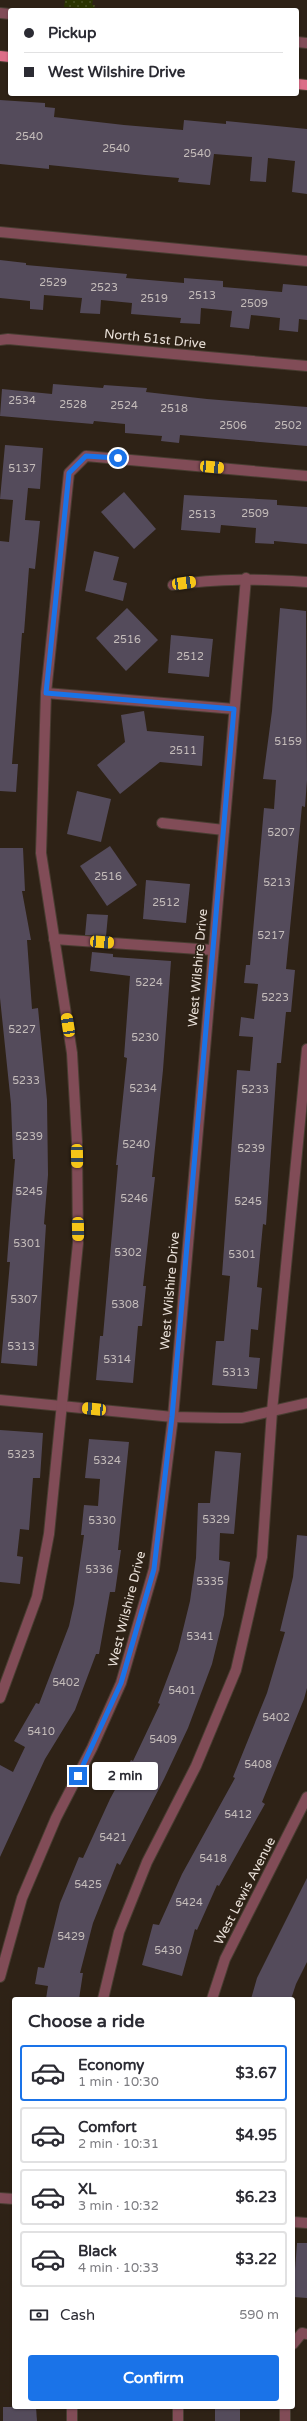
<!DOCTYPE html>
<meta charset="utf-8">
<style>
body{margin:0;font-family:"Varela Round",sans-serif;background:#f2f2f3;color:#2b2b33;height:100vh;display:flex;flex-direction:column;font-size:15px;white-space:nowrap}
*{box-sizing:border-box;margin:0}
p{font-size:13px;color:#7c7c81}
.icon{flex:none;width:22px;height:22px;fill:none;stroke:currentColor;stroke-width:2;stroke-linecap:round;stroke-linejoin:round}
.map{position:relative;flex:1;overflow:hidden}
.side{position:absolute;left:12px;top:1997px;width:283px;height:412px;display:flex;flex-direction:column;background:#fff;border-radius:4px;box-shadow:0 1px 3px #0004}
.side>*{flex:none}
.guide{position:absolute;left:8px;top:8px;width:291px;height:88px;border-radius:4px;box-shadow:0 1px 3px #0004;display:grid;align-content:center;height:88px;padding:0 16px;background:#fff}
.end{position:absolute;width:18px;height:18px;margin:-9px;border:5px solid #1a73e8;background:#fff;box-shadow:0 0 0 2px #fff}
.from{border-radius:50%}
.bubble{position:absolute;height:28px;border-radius:4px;background:#fff;box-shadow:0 1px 3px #0004;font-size:13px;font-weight:800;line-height:28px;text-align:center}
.car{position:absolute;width:12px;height:24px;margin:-12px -6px;border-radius:5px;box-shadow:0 0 3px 1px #0007;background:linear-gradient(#f5c518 24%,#345 0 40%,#f5c518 0 76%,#345 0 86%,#f5c518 0)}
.guide b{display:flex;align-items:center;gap:14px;height:38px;font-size:15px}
.guide b+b{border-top:1px solid #e1e1e2}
.guide i{width:10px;height:10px;background:#2b2b33}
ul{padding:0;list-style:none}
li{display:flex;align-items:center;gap:12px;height:56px;margin:0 8px 6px;padding:0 8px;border:2px solid #e1e1e2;border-radius:4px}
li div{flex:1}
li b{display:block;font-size:15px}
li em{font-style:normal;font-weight:800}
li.current{border-color:#1a73e8}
li>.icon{width:36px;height:36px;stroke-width:1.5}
h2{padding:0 16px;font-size:18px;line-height:48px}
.pay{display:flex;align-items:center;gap:10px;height:44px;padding:0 16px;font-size:15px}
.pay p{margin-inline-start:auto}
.primary-button{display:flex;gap:8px;margin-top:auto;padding:8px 16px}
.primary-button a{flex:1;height:46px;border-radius:4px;background:#1a73e8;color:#fff;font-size:16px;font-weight:800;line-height:46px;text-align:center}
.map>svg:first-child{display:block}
.grass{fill:url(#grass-dots)}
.building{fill:#544b5b}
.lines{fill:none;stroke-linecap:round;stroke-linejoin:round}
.minor-casing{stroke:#483d31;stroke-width:12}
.major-casing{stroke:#483d31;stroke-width:12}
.minor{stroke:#814c57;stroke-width:10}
.major{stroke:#dc6e88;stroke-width:10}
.route{stroke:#1a73e8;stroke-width:5}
.labels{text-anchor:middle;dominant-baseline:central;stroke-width:3.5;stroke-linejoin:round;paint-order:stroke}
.number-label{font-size:11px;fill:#c4bcba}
.street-label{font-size:13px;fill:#eae1d9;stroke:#2e2216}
</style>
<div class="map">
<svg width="307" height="2421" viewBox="0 0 307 2421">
<defs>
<pattern id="grass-dots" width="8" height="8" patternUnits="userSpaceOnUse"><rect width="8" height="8" fill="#2b3401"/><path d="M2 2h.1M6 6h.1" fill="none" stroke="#4a5125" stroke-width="1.8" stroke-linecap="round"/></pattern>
</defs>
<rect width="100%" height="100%" fill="#2e2216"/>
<polygon class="grass" points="65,0 93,0 92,5 95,5 94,9 64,7"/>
<g class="building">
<polygon points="0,100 45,103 45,107 55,108 54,117 124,125 183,130 184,120 226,124 226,121 307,129 307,194 292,192 295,161 268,158 266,182 250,181 252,157 214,154 210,185 178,182 179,178 145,175 49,165 49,169 0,164"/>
<polygon points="0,260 26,263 26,265 127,274 126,278 184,283 184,278 223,281 223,287 282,292 283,284 307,286 307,320 299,319 298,332 279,330 280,318 251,315 249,329 230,327 232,311 201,308 200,324 180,323 181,318 131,314 132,303 101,300 100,314 80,313 82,298 44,295 43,310 30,309 30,301 0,298"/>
<polygon points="53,384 103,388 104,385 147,388 146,392 207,399 307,407 307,446 180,435 179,443 161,441 162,436 125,433 125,424 94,421 93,424 0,416 2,389 52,394"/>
<polygon points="5,445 43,448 40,489 28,488 25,520 40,521 35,569 29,568 24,633 22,633 12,764 18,764 16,792 0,791 0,541 9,542 13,500 0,499"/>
<polygon points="124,492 156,529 134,549 101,512"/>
<polygon points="184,495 277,500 277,505 307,507 307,544 274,541 274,544 255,543 256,528 221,525 220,533 181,530"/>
<polygon points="94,551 119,557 113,580 127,583 123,601 85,591"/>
<polygon points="127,608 158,640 126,671 96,638"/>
<polygon points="280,608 306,611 307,780 305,807 302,806 286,969 295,970 291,1012 286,1012 281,1063 277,1063 266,1225 263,1224 257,1287 262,1288 258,1330 251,1329 249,1357 260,1358 257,1389 212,1385 216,1341 224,1341 230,1276 222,1275 237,1070 250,1071 253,1037 239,1036 241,1017 254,1019 258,984 244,983 246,965 250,965 264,808 274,809 276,780 263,779 272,711"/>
<polygon points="171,635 213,639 209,677 168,673"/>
<polygon points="144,711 147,731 204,736 202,766 160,762 120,794 97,765 125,742 121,715"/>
<polygon points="77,791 111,799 101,842 67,834"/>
<polygon points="110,846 137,885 107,906 80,866"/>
<polygon points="0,848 23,848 25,891 22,891 31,940 27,940 32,1009 38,1008 47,1100 48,1175 44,1224 46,1225 37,1366 1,1363 10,1262 7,1262 15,1159 13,1159 11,1104 0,998"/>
<polygon points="146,880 190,884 186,923 143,919"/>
<polygon points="87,914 108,915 106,936 85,935"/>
<polygon points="92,952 113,954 113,957 171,961 163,1070 152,1177 155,1177 143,1286 146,1286 142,1326 138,1326 133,1383 96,1380 100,1336 103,1336 118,1165 116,1165 127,1058 124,1057 130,976 90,971"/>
<polygon points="0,1430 43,1433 40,1478 33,1478 29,1530 20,1529 17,1556 23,1557 20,1584 0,1582"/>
<polygon points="89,1439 129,1442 118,1550 121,1550 115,1592 110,1592 99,1654 96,1654 75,1710 45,1759 0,1857 0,1765 13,1772 25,1747 14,1741 36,1703 39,1704 69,1626 74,1604 84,1535 81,1535 84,1505 98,1506 100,1479 85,1478"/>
<polygon points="215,1451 241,1453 234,1534 220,1533 219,1560 230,1562 224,1615 212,1664 188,1728 164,1779 120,1865 117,1863 93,1923 80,1973 83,1973 79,1999 46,1999 48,1986 35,1984 38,1967 44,1968 60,1903 79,1857 83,1858 110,1799 131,1760 133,1761 160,1704 158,1703 178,1650 190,1601 196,1558 198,1503 210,1503"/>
<polygon points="297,1535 307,1536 307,1688 304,1699 262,1802 265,1804 219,1886 217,1885 197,1930 195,1929 182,1976 142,1965 153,1924 159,1925 182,1874 235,1778 233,1777 267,1693 285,1632 280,1631 293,1577"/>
<polygon points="307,1878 307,1962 296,1984 291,1999 251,1999 257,1978"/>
<polygon points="297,2243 307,2243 307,2298 293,2297"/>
<polygon points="3,2407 36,2407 37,2421 3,2421"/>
<rect x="215" y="2407" width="25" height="14"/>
</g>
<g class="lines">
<defs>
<g id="minor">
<polyline points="0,13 10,14"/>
<polyline points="297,42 307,43"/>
<polyline points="0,232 307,261"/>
<polyline points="0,340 8,339 307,366"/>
<path d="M 173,585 C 220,578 260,579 307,582"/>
<polyline points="46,693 234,709"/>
<polyline points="162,823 224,830"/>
<polyline points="54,939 213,950"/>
<polyline points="0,1400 173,1417 221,1418 242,1418 307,1403"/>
<polyline points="0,1698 37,1597 49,1534 78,1243 77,1142 72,1053 41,853 46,693 69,473 86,456 307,476"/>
<polyline points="0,1977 22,1898 56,1818 92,1748 121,1683 154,1569 173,1417 246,578"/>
<polyline points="103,1999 119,1932 147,1862 196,1766 236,1670 262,1557 272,1411 307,1049"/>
<polyline points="212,1999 225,1959 307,1797"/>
<polyline points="0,2198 14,2199"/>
<polyline points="293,2222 307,2223"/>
<polyline points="293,2344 302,2333 307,2334"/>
<polyline points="72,2407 72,2421"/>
<polyline points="178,2407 178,2421"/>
<polyline points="285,2421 285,2407"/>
</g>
<g id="major">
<polyline points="0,56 10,57"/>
<polyline points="297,84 307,85"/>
</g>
</defs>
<use href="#minor" class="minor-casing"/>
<use href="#major" class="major-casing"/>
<use href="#minor" class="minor"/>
<use href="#major" class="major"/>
</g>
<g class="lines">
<polyline class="route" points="78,1776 121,1683 154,1569 172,1417 234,709 46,693 69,473 86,456 118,458"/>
</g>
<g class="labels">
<g class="number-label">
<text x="29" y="136">2540</text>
<text x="116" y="148">2540</text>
<text x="197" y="153">2540</text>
<text x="53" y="282">2529</text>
<text x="104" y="287">2523</text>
<text x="202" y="295">2513</text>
<text x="154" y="298">2519</text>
<text x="254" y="303">2509</text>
<text x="22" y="400">2534</text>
<text x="73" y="404">2528</text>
<text x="124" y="405">2524</text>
<text x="174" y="408">2518</text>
<text x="233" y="425">2506</text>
<text x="288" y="425">2502</text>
<text x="22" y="468">5137</text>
<text x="255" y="513">2509</text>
<text x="202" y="514">2513</text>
<text x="127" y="639">2516</text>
<text x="190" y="656">2512</text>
<text x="288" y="741">5159</text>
<text x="183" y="750">2511</text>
<text x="281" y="832">5207</text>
<text x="108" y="876">2516</text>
<text x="277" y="882">5213</text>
<text x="166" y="902">2512</text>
<text x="271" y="935">5217</text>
<text x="149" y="982">5224</text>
<text x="275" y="997">5223</text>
<text x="22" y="1029">5227</text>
<text x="145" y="1037">5230</text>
<text x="26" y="1080">5233</text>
<text x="143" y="1088">5234</text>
<text x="255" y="1089">5233</text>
<text x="29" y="1136">5239</text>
<text x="136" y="1144">5240</text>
<text x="251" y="1148">5239</text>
<text x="29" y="1191">5245</text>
<text x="134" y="1198">5246</text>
<text x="248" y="1201">5245</text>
<text x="27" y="1243">5301</text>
<text x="128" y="1252">5302</text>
<text x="242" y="1254">5301</text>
<text x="24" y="1299">5307</text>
<text x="125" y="1304">5308</text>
<text x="21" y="1346">5313</text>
<text x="117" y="1359">5314</text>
<text x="236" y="1372">5313</text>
<text x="21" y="1454">5323</text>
<text x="107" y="1460">5324</text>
<text x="216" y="1519">5329</text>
<text x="102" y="1520">5330</text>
<text x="99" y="1569">5336</text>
<text x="210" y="1581">5335</text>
<text x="200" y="1636">5341</text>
<text x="66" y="1682">5402</text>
<text x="182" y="1690">5401</text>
<text x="276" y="1717">5402</text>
<text x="41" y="1731">5410</text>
<text x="163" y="1739">5409</text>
<text x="258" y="1764">5408</text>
<text x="238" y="1814">5412</text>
<text x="113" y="1837">5421</text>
<text x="213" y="1858">5418</text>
<text x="88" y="1884">5425</text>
<text x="189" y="1902">5424</text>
<text x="71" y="1936">5429</text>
<text x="168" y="1950">5430</text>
</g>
<g class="street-label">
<text transform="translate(155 339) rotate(6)">North 51st Drive</text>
<text transform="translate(198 968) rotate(-85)">West Wilshire Drive</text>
<text transform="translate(170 1291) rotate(-85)">West Wilshire Drive</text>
<text transform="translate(127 1609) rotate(-76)">West Wilshire Drive</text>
<text transform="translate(245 1891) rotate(-63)">West Lewis Avenue</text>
</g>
</g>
</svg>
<i class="end from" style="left:118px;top:458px"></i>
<i class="end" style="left:78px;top:1776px"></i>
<div class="bubble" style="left:92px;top:1762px;width:66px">2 min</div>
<i class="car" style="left:212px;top:467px;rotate:95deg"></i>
<i class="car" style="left:184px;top:583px;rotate:82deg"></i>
<i class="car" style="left:102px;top:942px;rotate:94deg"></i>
<i class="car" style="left:68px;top:1025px;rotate:351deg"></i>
<i class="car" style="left:77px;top:1156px;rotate:179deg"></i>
<i class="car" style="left:78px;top:1229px;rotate:179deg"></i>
<i class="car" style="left:94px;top:1409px;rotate:276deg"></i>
<div class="guide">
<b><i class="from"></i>Pickup</b>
<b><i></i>West Wilshire Drive</b>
</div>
<section class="side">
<h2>Choose a ride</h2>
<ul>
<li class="current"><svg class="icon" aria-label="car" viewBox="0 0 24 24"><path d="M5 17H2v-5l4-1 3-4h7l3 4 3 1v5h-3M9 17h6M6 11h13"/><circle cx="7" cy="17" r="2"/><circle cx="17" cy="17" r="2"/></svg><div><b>Economy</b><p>1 min · 10:30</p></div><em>$3.67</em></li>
<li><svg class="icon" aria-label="car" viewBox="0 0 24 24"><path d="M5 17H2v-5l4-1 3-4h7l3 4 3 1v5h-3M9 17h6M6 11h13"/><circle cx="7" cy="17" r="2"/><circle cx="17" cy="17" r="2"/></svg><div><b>Comfort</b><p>2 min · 10:31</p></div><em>$4.95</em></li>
<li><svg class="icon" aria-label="car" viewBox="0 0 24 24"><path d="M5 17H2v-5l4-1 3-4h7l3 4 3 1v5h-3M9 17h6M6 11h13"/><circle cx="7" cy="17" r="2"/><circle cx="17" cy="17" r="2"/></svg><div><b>XL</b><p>3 min · 10:32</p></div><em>$6.23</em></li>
<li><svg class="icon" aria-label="car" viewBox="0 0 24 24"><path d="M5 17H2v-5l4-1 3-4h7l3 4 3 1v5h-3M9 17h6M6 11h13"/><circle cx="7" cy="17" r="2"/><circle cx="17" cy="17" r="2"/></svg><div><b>Black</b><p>4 min · 10:33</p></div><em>$3.22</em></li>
</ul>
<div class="pay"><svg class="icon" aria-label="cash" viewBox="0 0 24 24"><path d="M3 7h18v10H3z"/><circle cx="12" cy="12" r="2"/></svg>Cash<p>590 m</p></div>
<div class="primary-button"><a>Confirm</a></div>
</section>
</div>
